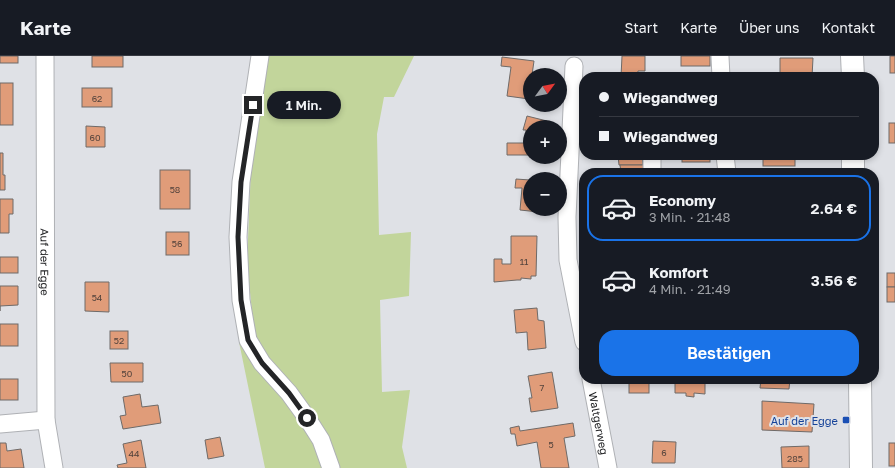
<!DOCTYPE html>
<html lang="de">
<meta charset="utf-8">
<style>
body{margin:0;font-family:"Golos Text",sans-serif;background:#20242c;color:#f1f3f6;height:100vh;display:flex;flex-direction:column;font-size:15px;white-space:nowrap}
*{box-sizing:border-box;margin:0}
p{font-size:13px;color:#9ea1a6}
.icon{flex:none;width:22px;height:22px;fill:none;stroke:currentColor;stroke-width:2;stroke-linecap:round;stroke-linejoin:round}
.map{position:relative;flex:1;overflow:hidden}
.details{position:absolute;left:579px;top:112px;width:300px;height:216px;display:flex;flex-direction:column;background:#171b24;border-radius:16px;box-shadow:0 2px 6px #0003}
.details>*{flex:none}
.guide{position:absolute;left:579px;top:16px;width:300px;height:88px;border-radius:16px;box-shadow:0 2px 6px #0003;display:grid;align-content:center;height:88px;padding:0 20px;background:#171b24}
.needle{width:26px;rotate:58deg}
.fabs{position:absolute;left:523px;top:12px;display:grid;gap:8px}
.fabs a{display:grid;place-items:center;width:44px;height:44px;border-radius:50%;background:#171b24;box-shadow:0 2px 6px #0003;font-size:20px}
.end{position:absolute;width:18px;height:18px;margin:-9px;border:5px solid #242527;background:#fff;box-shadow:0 0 0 2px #fff}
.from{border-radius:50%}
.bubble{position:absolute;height:28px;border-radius:14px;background:#171b24;box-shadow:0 2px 6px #0003;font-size:13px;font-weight:600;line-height:28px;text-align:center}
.guide b{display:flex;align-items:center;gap:14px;height:38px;font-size:15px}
.guide b+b{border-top:1px solid #363941}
.guide i{width:10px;height:10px;background:#f1f3f6}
ul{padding:7px 0 0;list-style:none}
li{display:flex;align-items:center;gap:12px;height:66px;margin:0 8px 6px;padding:0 12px;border:2px solid transparent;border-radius:16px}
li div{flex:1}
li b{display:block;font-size:15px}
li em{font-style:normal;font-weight:600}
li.active{border-color:#1a73e8}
li>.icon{width:36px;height:36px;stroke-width:1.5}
.primary-button{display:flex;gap:8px;margin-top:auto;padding:8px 20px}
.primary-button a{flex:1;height:46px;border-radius:16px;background:#1a73e8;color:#fff;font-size:16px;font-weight:600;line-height:46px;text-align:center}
header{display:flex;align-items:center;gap:24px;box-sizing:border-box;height:56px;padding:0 20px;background:#171b24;border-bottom:1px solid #363941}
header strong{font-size:19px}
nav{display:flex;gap:22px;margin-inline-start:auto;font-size:14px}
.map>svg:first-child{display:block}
.green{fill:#c2d59b}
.building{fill:#e09c79;stroke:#6e6a68}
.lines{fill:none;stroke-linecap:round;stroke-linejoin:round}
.minor-casing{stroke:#afb1b5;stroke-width:19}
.major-casing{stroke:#afb1b5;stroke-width:24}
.minor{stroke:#fff;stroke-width:17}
.major{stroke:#fff;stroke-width:22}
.route{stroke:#242527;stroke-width:5}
.transit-dot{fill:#1a4fb4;stroke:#dfe1e6;stroke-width:1.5}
.labels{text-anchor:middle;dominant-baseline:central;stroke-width:4;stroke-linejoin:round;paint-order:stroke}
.number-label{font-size:9px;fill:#53433c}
.street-label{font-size:11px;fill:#242527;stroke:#dfe1e6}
.transit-label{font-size:11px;fill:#164399;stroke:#dfe1e6;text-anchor:end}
</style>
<header>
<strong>Karte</strong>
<nav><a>Start</a><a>Karte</a><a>Über uns</a><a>Kontakt</a></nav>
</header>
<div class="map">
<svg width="895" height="412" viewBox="0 0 895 412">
<rect width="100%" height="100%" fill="#dfe1e6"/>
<g class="green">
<polygon points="267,0 414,0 394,41 384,41 377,78 379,179 411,176 409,240 380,244 382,336 410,334 402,391 407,412 339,412 334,398 317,360 292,330 265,302 254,275 247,207 251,112"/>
<polygon points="239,286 256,311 304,367 325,412 265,412"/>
</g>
<g class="building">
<rect x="0" y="0" width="18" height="7"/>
<rect x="92" y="0" width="31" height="11"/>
<polygon points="622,0 645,0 645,15 638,15 637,21 621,21"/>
<rect x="681" y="0" width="29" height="10"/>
<rect x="890" y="0" width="5" height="17"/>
<polygon points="502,1 534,5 532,19 530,19 529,43 507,40 511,11 501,10"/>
<polygon points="780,2 813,2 812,21 776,21 776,19 780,19"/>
<rect x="0" y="27" width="13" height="42"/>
<rect x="82" y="32" width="30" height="19"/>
<polygon points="527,60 547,65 547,71 530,71 530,99 507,99 507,87 525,87 526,74 523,74"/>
<rect x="889" y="67" width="6" height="20"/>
<polygon points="86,70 105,71 105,91 86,91"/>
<polygon points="0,97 3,97 3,119 5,119 5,134 0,134"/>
<polygon points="618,99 642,99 643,109 619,109"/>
<rect x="682" y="99" width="28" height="7"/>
<rect x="763" y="99" width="32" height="11"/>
<polygon points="620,109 645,109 645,117 621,117"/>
<rect x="160" y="114" width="30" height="39"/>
<polygon points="516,123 530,124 530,153 539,153 539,156 520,154 522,132 515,132"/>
<polygon points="0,143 13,143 13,158 9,158 9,177 0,177"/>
<rect x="166" y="176" width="23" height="23"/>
<polygon points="511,180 537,180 536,220 531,220 531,223 521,222 521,224 517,224 494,226 494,203 502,203 502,208 511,208"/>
<rect x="0" y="201" width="18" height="16"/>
<rect x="887" y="217" width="8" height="14"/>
<polygon points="85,226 109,226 109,256 85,255"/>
<polygon points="0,230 18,230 18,249 0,250 0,255"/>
<rect x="887" y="231" width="8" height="15"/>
<polygon points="537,252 538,264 544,265 546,292 528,294 527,276 516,277 514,254"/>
<rect x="0" y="268" width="18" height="22"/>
<rect x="110" y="275" width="18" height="18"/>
<polygon points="110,307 143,307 143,326 111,326"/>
<polygon points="552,316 558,352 531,356 529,342 532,342 528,320"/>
<rect x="0" y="323" width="18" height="21"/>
<rect x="629" y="323" width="20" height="14"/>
<polygon points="675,323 705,323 705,338 694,337 694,341 686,340 686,337 675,337"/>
<polygon points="761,323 790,323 789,333 760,332"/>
<polygon points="140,338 142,351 158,349 161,367 123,373 120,360 126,359 123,341"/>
<polygon points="762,345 814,348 812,376 762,374"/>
<polygon points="573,367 575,380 564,382 569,412 541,412 537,386 517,390 515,378 511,378 510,372 519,370 520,375"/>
<polygon points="220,381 224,400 208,403 205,384"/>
<polygon points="141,384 146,412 118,412 117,409 127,407 123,388"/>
<polygon points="653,385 676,386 675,407 652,407"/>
<polygon points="0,387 6,387 7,395 21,393 24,412 0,412"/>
<rect x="889" y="387" width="6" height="23"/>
<polygon points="809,390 809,412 782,412 781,391"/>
</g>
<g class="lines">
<defs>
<g id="minor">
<path id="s1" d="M 45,0 L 46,364 L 54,412"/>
<polyline points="260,0 241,126 238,181 241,244 248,284 262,307 289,337 307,362 321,384 331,412"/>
<polyline points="720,1 721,21"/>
<polyline points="574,10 567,161 568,204 584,286"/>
<polyline points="652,99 652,117"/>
<polyline points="725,99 727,117"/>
<path id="s2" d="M 591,323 L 608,412"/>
<polyline points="0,368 46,364"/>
</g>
<g id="major">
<polyline points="852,0 853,21"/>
<polyline points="853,99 853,117"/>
<polyline points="860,323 861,412"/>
</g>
</defs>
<use href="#minor" class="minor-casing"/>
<use href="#major" class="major-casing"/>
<use href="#minor" class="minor"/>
<use href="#major" class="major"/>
</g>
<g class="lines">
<polyline class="route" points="253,49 241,126 238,181 241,244 248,284 262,307 289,337 307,362"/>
</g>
<rect class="transit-dot" x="842" y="360" width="8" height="8" rx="2"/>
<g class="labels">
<g class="number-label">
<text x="97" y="42">62</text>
<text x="95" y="81">60</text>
<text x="175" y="133">58</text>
<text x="177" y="187">56</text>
<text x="524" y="205">11</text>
<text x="97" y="241">54</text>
<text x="119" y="284">52</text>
<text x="127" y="317">50</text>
<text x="542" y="331">7</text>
<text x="551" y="388">5</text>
<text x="664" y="396">6</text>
<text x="134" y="397">44</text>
<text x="795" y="402">285</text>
</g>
<g class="street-label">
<text stroke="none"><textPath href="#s1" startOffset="206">Auf der Egge</textPath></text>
<text stroke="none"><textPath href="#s2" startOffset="45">Waltgerweg</textPath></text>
</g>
<g class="transit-label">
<text x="838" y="364">Auf der Egge</text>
</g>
</g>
</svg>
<div class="fabs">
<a><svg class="needle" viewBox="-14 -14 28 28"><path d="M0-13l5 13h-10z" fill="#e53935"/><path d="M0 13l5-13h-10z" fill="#9ea1a6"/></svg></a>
<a>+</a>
<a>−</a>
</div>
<i class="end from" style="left:307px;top:362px"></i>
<i class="end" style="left:253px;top:49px"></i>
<div class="bubble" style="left:267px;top:35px;width:74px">1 Min.</div>
<div class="guide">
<b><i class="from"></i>Wiegandweg</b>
<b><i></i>Wiegandweg</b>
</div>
<section class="details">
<ul>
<li class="active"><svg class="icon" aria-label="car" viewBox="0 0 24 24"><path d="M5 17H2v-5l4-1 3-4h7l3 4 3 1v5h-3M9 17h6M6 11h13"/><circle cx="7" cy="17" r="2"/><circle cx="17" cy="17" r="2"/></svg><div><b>Economy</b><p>3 Min. · 21:48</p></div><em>2.64 €</em></li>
<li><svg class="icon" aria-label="car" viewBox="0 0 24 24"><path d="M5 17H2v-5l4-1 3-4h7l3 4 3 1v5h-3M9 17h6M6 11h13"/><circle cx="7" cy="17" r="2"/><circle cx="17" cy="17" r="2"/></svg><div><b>Komfort</b><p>4 Min. · 21:49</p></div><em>3.56 €</em></li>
</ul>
<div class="primary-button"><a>Bestätigen</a></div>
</section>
</div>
